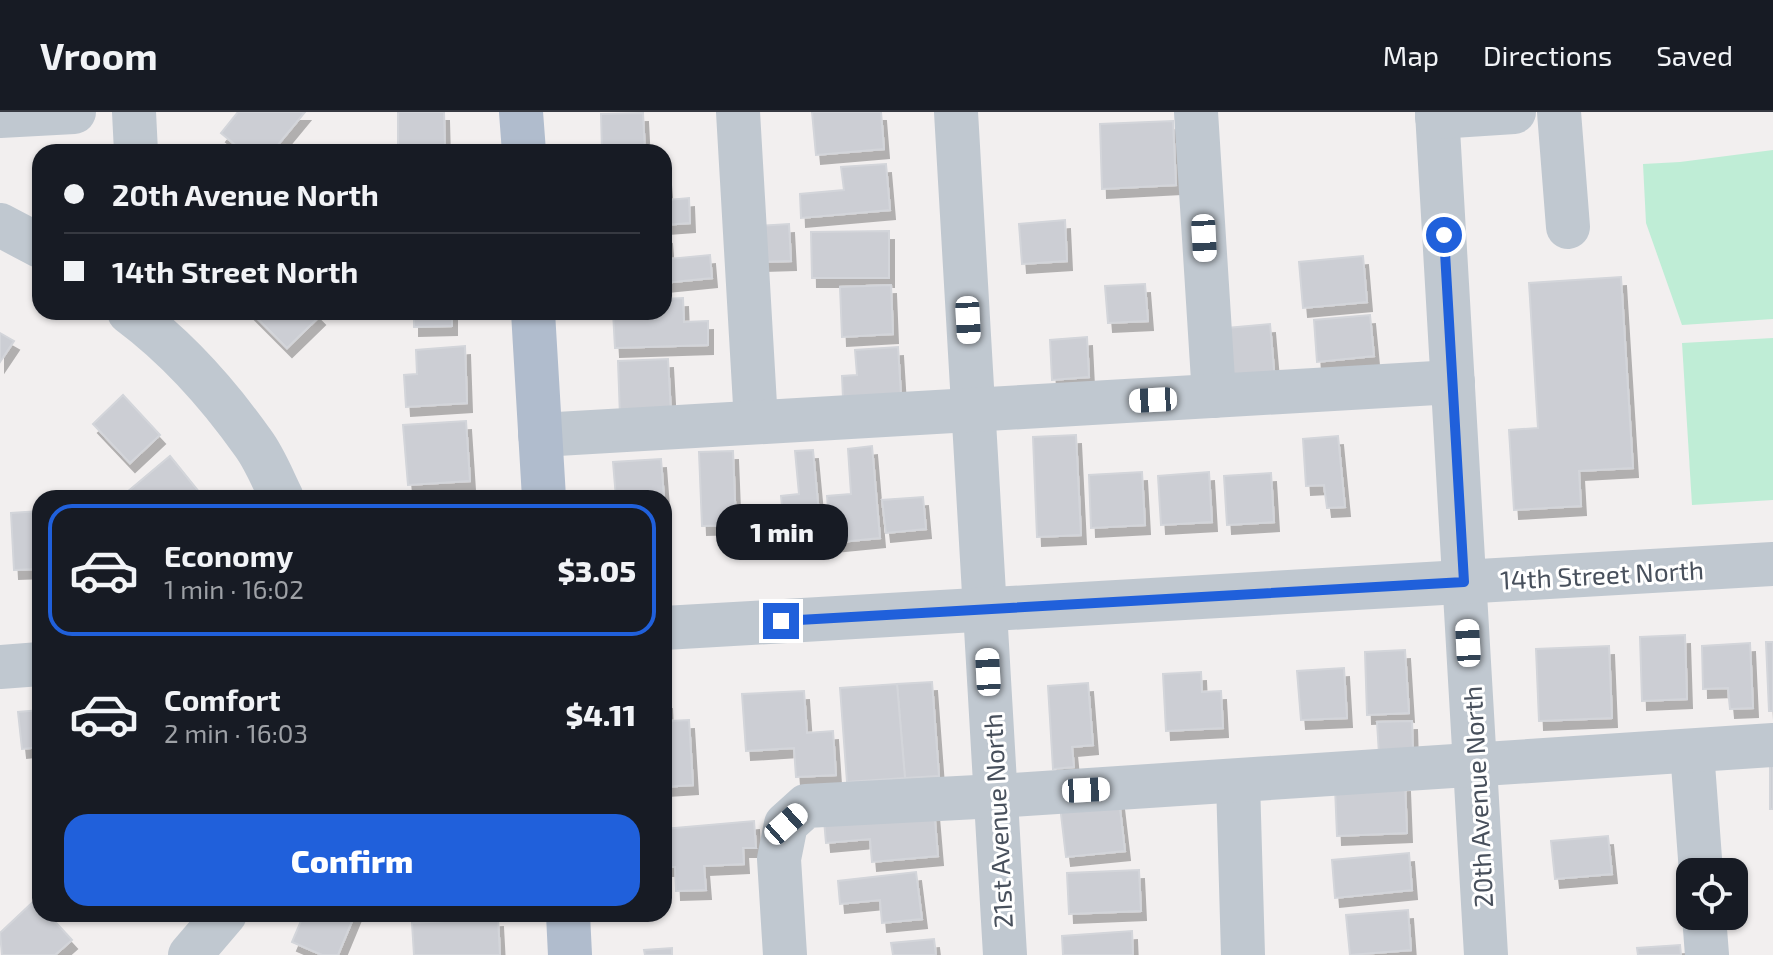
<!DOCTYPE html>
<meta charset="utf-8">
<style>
body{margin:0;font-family:"Exo 2",sans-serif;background:#20242c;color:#f1f3f6;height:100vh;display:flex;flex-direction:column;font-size:30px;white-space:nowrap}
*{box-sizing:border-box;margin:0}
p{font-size:26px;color:#9ea1a6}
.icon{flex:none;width:44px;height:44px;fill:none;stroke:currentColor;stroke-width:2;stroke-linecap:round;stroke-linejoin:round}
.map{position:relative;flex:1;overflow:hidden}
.drawer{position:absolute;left:32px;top:378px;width:640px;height:432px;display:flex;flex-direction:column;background:#171b24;border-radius:24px;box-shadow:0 2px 6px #0004}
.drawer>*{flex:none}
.guide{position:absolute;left:32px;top:32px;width:640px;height:176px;border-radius:24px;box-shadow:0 2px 6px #0004;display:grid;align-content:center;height:176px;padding:0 32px;background:#171b24}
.controls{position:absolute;left:1676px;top:746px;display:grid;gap:16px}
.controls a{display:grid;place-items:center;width:72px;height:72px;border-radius:16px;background:#171b24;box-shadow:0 2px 6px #0004;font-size:40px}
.end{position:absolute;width:36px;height:36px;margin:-18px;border:10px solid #2060db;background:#fff;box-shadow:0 0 0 4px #fff}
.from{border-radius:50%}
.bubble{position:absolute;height:56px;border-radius:24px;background:#171b24;box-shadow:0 2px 6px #0004;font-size:26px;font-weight:800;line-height:56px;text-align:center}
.car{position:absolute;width:24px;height:48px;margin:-24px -12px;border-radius:10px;box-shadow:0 0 6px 2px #0007;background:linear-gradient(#fff 24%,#345 0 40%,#fff 0 76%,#345 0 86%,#fff 0)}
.guide b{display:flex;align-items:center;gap:28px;height:76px;font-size:30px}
.guide b+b{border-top:2px solid #363941}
.guide i{width:20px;height:20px;background:#f1f3f6}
ul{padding:14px 0 0;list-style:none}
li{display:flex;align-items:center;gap:24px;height:132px;margin:0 16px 12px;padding:0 16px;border:4px solid transparent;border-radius:24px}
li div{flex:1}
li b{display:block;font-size:30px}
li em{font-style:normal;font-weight:800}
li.selected{border-color:#2060db}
li>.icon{width:72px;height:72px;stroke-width:1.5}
.primary-button{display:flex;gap:16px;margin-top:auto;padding:16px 32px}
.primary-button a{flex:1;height:92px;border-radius:24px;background:#2060db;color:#fff;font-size:32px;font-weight:800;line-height:92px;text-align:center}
header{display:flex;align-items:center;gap:48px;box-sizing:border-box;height:112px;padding:0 40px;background:#171b24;border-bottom:2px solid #363941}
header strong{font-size:38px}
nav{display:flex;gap:44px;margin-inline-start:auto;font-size:28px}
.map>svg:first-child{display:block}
.green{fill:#bfedd6}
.building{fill:#ccced4;stroke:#d3d5da;stroke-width:2;filter:url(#shadow)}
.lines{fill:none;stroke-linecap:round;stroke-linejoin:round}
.minor{stroke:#c0c8d0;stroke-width:44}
.major{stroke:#b0bccd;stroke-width:44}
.route{stroke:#2060db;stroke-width:10}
.labels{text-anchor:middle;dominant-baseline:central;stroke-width:6;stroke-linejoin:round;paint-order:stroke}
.street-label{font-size:26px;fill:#48505c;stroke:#fff}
</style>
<header>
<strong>Vroom</strong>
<nav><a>Map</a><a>Directions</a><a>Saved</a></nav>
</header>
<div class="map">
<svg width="1773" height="843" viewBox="0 0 1773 843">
<defs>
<filter id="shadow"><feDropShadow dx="5" dy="9" stdDeviation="0" flood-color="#0004"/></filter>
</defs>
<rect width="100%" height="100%" fill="#f2efef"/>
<g class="green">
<polygon points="1773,38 1773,207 1682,213 1646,111 1643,52 1680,50"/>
<polygon points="1773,226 1773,388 1692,393 1682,231"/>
</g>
<g class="building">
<polygon points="238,0 305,0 272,40 244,40 221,21"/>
<polygon points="398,0 444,0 445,36 398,38"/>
<polygon points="812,0 881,0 884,37 816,43"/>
<polygon points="643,1 645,40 602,40 601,2"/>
<polygon points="1173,9 1176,73 1102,77 1100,12"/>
<polygon points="886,52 890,98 801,106 800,82 844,78 841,55"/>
<polygon points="664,64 666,64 668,88 689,86 690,111 664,113"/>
<polygon points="1065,108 1067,149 1022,152 1019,112"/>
<polygon points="789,112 791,149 760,150 758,114"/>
<polygon points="889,119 889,166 812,166 811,120"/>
<polygon points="667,123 669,147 710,143 712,166 664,171 664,124"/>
<polygon points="1363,144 1367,190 1303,196 1299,150"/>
<polygon points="1621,165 1633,356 1579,359 1581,394 1514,398 1509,318 1538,316 1529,171"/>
<polygon points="1145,172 1148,209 1108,211 1105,174"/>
<polygon points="891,173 893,222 842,225 840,175"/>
<polygon points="683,186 684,210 708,209 708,233 615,236 613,200 664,200 664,187"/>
<polygon points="251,200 316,200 320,204 287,236"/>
<polygon points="414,200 452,200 452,214 414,215"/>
<polygon points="1370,203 1374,244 1317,250 1314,208"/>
<polygon points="1270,212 1275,269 1232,272 1227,216"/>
<polygon points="0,221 14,229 0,250"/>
<polygon points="1087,225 1089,265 1052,268 1050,228"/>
<polygon points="465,234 467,291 406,295 404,263 417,262 416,238"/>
<polygon points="898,235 901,283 843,286 842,264 857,263 855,238"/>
<polygon points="668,247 671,301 620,304 618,249"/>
<polygon points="123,283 160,323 130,351 93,312"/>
<polygon points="466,309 470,369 408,373 403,313"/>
<polygon points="1076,323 1081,423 1037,425 1033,325"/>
<polygon points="1338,324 1345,395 1327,396 1324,373 1306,374 1303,327"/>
<polygon points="872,334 880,426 831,431 827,384 851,382 848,337"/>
<polygon points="813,338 821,423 785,426 781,384 799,382 795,339"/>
<polygon points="733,339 736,413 702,414 699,340"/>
<polygon points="170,344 204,386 120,386"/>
<polygon points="661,347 664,386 616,386 613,350"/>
<polygon points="1142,360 1145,413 1091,416 1089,363"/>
<polygon points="1209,360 1212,410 1161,413 1158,364"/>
<polygon points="1271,361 1274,410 1227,413 1224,364"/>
<polygon points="923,385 926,417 886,421 882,388"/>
<polygon points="40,399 40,457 14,458 11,401"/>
<polygon points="1685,523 1687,587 1642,589 1640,525"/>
<polygon points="1766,530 1773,530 1773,599 1769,599"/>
<polygon points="1750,531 1753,596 1730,597 1728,576 1703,577 1702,534"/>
<polygon points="1609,534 1612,606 1539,609 1536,537"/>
<polygon points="1405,538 1409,601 1367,603 1365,540"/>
<polygon points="1344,556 1347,606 1301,608 1297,559"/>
<polygon points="1201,560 1202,580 1221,579 1223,616 1166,619 1163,562"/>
<polygon points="932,570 939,664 905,666 897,572"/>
<polygon points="1088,571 1093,633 1072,635 1074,655 1053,657 1048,574"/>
<polygon points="897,572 905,666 847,670 840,576"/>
<polygon points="804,579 807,621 833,619 836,663 796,665 794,636 746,639 742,582"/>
<polygon points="664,588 667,588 668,609 689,608 693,673 664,675"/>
<polygon points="40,598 40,635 22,637 18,600"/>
<polygon points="1412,609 1413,640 1379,642 1377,610"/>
<rect x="1770" y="652" width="3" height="45"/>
<polygon points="1405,671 1407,721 1337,724 1335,675"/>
<polygon points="1119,688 1125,739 1066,745 1060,694"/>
<polygon points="934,697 938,744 872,750 870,727 826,731 824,708"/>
<polygon points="754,709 756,736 743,736 744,752 704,754 706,778 676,779 675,755 664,755 664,717"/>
<polygon points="1608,724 1612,762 1555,767 1551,729"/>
<polygon points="1409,741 1412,778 1335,786 1332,748"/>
<polygon points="1139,758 1141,799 1069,802 1067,761"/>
<polygon points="916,760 922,807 882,811 880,788 840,792 838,769"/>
<polygon points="35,788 40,794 40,802 48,802 72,828 55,843 2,843 0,821"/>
<polygon points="1408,798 1411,838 1350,843 1346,803"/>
<polygon points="304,802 355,802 338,843 322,843 292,830"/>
<polygon points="498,806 500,843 414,843 412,811"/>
<polygon points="1132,819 1133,843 1063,843 1062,824"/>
<polygon points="934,827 936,843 893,843 891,831"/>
<polygon points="1680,833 1681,843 1638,843 1637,836"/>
<polygon points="672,836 672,843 645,843 644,838"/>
</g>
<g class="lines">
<g class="minor">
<polyline points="134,0 136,40"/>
<polyline points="738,0 756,310"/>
<polyline points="956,0 1005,843"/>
<polyline points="1196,0 1214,284"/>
<polyline points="1437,0 1486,843"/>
<polyline points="1559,0 1568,115"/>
<polyline points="0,4 74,0"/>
<polyline points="1437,5 1514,0"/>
<polyline points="0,113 40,134"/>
<path d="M 129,200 C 176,235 219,283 253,331 C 265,347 273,368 282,386"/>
<polyline points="540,323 1453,270"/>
<polyline points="664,516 1773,452"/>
<polyline points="0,555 40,552"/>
<polyline points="1692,639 1701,760"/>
<polyline points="1238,669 1243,843"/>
<polyline points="1704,804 1707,843"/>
<polyline points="190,843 225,802"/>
<polyline points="785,843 779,747 786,712 806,694 996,684 1773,633"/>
</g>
<g class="major">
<polyline points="521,0 524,40"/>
<polyline points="533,200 544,386"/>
<polyline points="568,802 570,843"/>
</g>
</g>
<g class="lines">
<polyline class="route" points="781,509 1464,470 1444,123"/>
</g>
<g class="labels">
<g class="street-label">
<text transform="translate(1602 462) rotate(-3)">14th Street North</text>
<text transform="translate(1477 685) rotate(-93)">20th Avenue North</text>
<text transform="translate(997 709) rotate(-93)">21st Avenue North</text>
</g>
</g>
</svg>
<div class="controls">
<a><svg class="icon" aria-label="locate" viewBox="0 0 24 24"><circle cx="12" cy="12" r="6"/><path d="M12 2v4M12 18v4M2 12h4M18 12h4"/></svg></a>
</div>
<i class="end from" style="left:1444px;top:123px"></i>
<i class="end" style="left:781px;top:509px"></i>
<div class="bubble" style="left:716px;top:392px;width:132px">1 min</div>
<i class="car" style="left:1204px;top:126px;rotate:177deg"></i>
<i class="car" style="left:968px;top:208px;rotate:177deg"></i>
<i class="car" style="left:1153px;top:288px;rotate:267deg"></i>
<i class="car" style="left:1468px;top:531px;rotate:357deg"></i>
<i class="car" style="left:988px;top:560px;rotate:357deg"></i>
<i class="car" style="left:1086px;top:678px;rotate:87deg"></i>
<i class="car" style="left:786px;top:712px;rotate:48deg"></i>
<div class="guide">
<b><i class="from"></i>20th Avenue North</b>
<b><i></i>14th Street North</b>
</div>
<section class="drawer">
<ul>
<li class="selected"><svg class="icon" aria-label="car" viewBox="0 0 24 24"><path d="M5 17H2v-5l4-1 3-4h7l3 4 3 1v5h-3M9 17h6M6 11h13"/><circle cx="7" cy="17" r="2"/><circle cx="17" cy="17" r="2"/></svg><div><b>Economy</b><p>1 min · 16:02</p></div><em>$3.05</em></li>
<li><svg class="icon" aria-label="car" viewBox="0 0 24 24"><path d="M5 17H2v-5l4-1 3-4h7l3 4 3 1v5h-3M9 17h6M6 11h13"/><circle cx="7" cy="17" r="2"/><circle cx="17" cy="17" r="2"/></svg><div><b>Comfort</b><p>2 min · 16:03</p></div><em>$4.11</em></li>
</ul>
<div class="primary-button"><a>Confirm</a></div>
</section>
</div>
